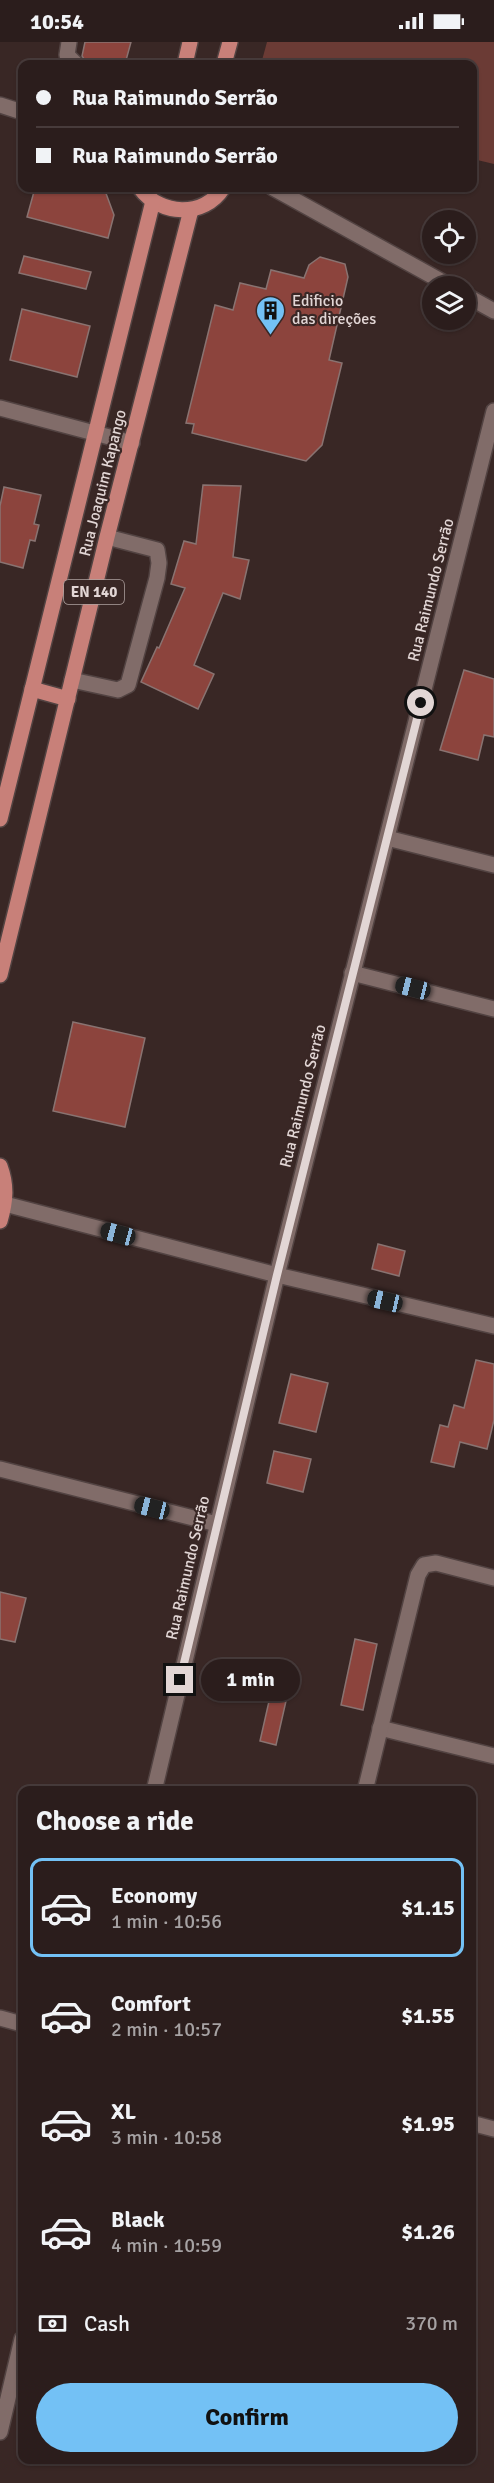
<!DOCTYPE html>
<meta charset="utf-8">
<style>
body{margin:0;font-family:Signika,sans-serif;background:#372a29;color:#f1f3f6;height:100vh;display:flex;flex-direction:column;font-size:22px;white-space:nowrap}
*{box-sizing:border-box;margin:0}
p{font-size:20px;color:#a6a2a3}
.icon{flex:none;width:33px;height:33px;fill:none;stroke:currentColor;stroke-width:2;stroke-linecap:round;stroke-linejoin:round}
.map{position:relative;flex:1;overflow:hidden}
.panel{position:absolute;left:18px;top:1744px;width:458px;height:678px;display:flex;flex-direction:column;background:#2b1d1c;border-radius:12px;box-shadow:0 2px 4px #0004,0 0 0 2px #473b3b}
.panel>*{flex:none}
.banner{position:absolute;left:18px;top:18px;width:459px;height:132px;border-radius:12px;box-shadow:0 2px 4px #0004,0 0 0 2px #473b3b;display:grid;align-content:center;height:132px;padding:0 18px;background:#2b1d1c}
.controls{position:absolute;left:422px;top:168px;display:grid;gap:12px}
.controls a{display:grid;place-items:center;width:54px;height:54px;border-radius:50%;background:#2b1d1c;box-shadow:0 2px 4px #0004,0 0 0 2px #473b3b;font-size:30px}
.end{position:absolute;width:27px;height:27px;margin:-14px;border:8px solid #e2d6d5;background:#111;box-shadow:0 0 0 3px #111}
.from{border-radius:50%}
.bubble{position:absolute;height:42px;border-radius:21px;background:#2b1d1c;box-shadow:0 2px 4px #0004,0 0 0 2px #473b3b;font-size:20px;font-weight:700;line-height:42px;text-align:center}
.car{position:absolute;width:18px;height:36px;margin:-18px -9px;border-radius:8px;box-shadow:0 0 4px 2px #0007;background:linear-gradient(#222 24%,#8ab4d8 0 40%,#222 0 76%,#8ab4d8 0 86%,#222 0)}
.banner b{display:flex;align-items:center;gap:21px;height:57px;font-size:22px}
.banner b+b{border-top:2px solid #473b3b}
.banner i{width:15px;height:15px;background:#f1f3f6}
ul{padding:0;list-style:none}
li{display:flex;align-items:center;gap:18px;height:99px;margin:0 12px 9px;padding:0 6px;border:3px solid transparent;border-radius:12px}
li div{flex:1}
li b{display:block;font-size:22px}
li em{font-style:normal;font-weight:700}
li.current{border-color:#73c1f5}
li>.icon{width:54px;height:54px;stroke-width:1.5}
h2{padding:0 18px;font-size:27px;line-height:72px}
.pay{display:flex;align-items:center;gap:15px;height:66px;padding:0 18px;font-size:22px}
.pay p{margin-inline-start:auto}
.action{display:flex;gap:12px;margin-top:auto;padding:12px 18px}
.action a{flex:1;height:69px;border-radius:36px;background:#73c1f5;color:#111;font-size:24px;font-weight:700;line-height:69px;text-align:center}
.status{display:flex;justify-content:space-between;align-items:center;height:42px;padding:0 30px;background:#2b1d1c;direction:ltr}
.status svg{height:16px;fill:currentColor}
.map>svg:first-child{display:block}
.green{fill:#6b3b35}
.building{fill:#8c443d;stroke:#897371;stroke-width:1.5}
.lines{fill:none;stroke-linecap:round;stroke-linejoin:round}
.minor-casing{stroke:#524342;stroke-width:18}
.major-casing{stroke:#524342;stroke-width:18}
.minor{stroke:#816c69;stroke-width:15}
.major{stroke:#c88079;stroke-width:15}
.route{stroke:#e2d6d5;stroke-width:8}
.labels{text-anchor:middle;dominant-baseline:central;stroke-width:4.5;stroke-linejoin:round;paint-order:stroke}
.shield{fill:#392725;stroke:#afa2a0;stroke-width:1.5}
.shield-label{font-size:15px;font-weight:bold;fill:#e2d6d5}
.poi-label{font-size:16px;fill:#e2d6d5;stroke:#392725;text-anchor:start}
.street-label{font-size:16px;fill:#e2d6d5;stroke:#392725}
</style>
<div class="status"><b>10:54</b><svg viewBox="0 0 49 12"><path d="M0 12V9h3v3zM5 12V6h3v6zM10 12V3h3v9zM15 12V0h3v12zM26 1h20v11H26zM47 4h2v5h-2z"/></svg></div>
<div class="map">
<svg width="494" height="2441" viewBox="0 0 494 2441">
<rect width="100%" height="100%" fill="#392725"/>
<polygon class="green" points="267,0 494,0 494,122 473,117 472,22 261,22"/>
<g class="building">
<polygon points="85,0 131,0 125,22 108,22 84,17 82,14"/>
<polygon points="35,146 104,146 114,173 108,196 27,175"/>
<polygon points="24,214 91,230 86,247 19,231"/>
<polygon points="320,215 345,222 348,235 329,318 342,321 322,403 306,419 192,391 194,382 186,381 215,263 233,268 240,241 266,247 271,228 304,236 309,223"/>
<polygon points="22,267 90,284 77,335 10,318"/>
<polygon points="203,443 241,444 233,515 249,518 240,557 223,551 194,623 214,632 198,667 141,640 157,605 159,606 185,546 171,542 184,499 196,502"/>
<polygon points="4,445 41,453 34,482 39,483 35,499 30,498 23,526 0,520 0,464"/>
<polygon points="464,628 494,637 494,695 484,693 478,718 440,708"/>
<polygon points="73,980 145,996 125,1085 53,1069"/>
<polygon points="378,1202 405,1209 399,1234 372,1227"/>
<polygon points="476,1318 494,1322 494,1378 487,1407 460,1400 454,1425 431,1420 440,1383 448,1385 454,1363 464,1366"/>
<polygon points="291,1332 328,1341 316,1390 279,1381"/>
<polygon points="274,1409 311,1417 303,1450 267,1441"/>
<polygon points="0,1550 26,1556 15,1600 0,1597"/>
<polygon points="355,1597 377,1602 363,1668 341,1663"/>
<polygon points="270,1655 286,1659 276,1703 260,1699"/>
</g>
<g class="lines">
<defs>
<g id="minor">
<polyline points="69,0 67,13 76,22"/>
<polyline points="0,63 22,70"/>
<polyline points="273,146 450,244"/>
<polyline points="465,253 494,269"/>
<polyline points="0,366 132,401"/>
<polyline points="72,638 118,648 128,643 157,536 159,521 157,508 107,495"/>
<polyline points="387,796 494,823"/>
<polyline points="352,931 494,967"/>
<polyline points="5,1162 277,1233 494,1284"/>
<polyline points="0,1427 217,1482"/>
<polyline points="380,1686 494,1714"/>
<polyline points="154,1749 277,1233 494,369"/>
<polyline points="365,1749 418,1533 424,1523 436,1521 494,1536"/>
<polyline points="0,1976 22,1982"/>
<polyline points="471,2081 494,2087"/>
<polyline points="0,2390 22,2297"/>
</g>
<g id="major">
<polyline points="185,22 190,0"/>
<polyline points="224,22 230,0"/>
<path d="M 140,146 C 160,174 204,176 223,146"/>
<polyline points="32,647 68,657"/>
<polyline points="0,777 153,159"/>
<polyline points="0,933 107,495 191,168"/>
<path d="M 0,1124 C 7,1143 6,1159 0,1179"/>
</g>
</defs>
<use href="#minor" class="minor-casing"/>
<use href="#major" class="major-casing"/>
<use href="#minor" class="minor"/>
<use href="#major" class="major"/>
</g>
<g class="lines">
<polyline class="route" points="180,1638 277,1233 421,661"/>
</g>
<defs>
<symbol id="building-pin" viewBox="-11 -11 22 30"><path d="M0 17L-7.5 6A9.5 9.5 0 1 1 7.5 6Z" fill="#73c1f5" stroke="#392725"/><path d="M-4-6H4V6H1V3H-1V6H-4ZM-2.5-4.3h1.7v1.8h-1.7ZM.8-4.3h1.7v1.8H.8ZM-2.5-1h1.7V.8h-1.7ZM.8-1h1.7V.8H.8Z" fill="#111"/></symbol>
</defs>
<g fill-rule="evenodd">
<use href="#building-pin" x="254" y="252" width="33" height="45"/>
</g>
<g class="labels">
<rect class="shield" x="64" y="538" width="60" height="24" rx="4.5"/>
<g class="shield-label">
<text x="94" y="550">EN 140</text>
</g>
<g class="poi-label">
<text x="292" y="259">Edificio<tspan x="292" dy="18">das direções</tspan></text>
</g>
<g class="street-label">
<text transform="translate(103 441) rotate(-76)">Rua Joaquim Kapango</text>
<text transform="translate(431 548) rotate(-76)">Rua Raimundo Serrão</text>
<text transform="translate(303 1054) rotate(-76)">Rua Raimundo Serrão</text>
<text transform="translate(188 1526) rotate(-77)">Rua Raimundo Serrão</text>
</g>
</g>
</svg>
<div class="controls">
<a><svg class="icon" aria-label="locate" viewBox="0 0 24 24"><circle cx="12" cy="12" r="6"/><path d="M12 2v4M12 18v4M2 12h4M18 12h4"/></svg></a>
<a><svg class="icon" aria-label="layers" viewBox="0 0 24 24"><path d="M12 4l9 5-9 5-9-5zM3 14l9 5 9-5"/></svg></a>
</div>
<i class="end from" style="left:421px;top:661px"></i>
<i class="end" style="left:180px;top:1638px"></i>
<div class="bubble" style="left:201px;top:1617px;width:99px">1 min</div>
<i class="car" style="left:413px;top:946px;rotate:284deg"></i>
<i class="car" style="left:118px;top:1192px;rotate:285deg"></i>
<i class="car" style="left:385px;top:1259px;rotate:283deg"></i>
<i class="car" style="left:152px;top:1466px;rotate:284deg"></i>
<div class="banner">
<b><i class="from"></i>Rua Raimundo Serrão</b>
<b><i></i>Rua Raimundo Serrão</b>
</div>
<section class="panel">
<h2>Choose a ride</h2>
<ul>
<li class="current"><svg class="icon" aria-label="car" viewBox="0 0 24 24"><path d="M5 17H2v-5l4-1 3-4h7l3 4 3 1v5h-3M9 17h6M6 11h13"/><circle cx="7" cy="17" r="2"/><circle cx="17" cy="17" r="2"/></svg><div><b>Economy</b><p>1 min · 10:56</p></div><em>$1.15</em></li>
<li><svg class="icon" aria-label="car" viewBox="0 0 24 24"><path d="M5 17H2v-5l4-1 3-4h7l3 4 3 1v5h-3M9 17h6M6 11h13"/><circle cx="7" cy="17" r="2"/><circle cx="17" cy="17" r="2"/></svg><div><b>Comfort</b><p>2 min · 10:57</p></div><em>$1.55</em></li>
<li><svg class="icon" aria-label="car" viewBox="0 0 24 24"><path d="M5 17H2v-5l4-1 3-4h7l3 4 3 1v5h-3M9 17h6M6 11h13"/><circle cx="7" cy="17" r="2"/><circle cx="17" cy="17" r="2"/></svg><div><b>XL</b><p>3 min · 10:58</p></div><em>$1.95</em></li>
<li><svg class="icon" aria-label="car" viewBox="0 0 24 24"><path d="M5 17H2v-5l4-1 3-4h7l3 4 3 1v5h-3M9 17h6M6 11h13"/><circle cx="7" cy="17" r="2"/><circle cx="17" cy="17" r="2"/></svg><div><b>Black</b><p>4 min · 10:59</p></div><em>$1.26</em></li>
</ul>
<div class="pay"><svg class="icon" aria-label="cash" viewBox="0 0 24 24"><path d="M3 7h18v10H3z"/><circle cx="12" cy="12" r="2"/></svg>Cash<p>370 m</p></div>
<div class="action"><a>Confirm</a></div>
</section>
</div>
